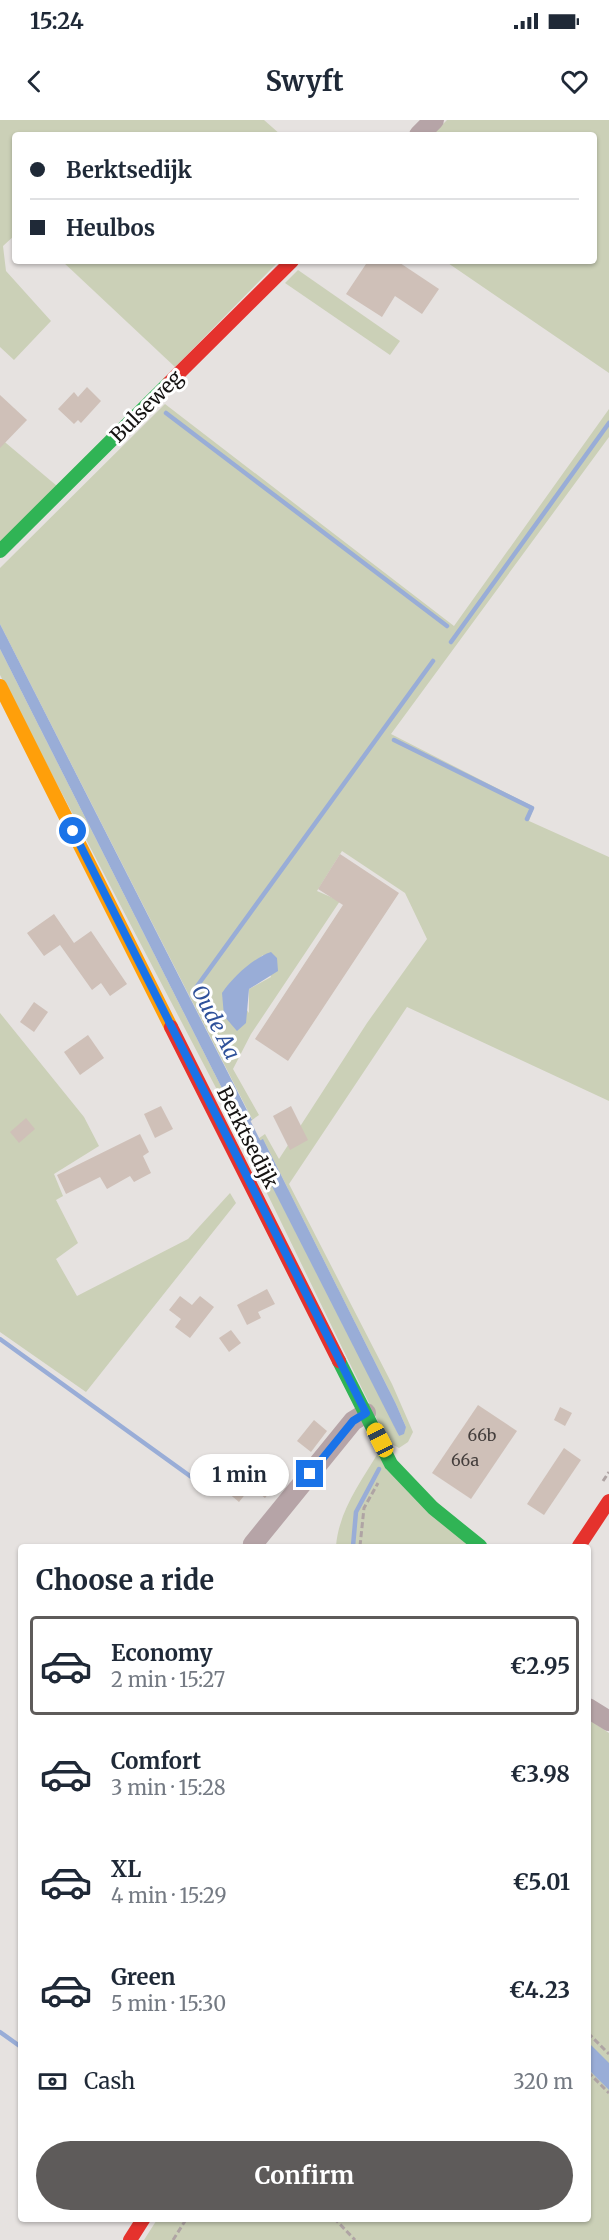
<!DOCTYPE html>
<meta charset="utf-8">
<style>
body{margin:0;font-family:Merriweather,serif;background:#f2f2f3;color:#1f2937;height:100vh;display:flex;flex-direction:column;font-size:22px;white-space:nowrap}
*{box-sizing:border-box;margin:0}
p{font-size:20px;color:#747a83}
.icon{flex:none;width:33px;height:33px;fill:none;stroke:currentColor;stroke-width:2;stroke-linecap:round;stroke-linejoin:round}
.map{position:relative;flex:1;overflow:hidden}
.details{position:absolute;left:18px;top:1424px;width:573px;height:678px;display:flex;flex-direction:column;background:#fff;border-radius:6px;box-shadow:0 2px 4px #0004}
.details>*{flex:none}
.top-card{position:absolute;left:12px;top:12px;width:585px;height:132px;border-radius:6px;box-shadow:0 2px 4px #0004;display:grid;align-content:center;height:132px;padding:0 18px;background:#fff}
.end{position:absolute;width:27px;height:27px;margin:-14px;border:8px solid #1a73e8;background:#fff;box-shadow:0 0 0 3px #fff}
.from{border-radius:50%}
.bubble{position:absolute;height:42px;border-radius:21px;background:#fff;box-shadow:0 2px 4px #0004;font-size:20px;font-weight:700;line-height:42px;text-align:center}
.car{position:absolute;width:18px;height:36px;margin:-18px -9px;border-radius:8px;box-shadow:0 0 4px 2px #0007;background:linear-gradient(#f5c518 24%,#345 0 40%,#f5c518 0 76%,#345 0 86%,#f5c518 0)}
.top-card b{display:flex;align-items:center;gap:21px;height:57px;font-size:22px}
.top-card b+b{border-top:2px solid #e0e1e3}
.top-card i{width:15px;height:15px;background:#1f2937}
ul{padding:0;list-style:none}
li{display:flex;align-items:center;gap:18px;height:99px;margin:0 12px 9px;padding:0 6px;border:3px solid transparent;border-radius:6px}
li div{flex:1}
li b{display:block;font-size:22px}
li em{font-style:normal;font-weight:700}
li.current{border-color:#5e5b5a}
li>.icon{width:54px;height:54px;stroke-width:1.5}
h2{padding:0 18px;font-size:27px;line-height:72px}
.pay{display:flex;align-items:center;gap:15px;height:66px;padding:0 18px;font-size:22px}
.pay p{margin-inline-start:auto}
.action{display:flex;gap:12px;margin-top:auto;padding:12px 18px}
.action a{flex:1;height:69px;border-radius:36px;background:#5e5b5a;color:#fff;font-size:24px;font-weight:700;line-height:69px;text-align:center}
.status{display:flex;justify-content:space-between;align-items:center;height:42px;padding:0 30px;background:#fff;direction:ltr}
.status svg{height:16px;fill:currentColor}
header{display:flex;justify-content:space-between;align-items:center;height:78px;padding:0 18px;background:#fff;font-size:27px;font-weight:700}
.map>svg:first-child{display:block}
.green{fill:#cbd0b7;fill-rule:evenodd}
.water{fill:#99add7}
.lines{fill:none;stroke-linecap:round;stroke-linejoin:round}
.stream{stroke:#99add7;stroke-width:4.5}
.building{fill:#cfc0b8}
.path{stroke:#afa4a4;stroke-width:3;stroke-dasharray:6 3;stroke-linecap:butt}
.street{stroke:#b6a4a7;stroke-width:20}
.fast{stroke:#30b455;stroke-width:14}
.slow{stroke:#ff9f0a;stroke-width:14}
.jam{stroke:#e5322d;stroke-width:14}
.route{stroke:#1a73e8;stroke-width:8}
.labels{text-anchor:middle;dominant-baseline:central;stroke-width:6;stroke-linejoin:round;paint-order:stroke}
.number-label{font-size:16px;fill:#443e3c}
.street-label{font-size:20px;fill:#151312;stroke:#fff}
.water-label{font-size:21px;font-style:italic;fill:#2e519a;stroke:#fff}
</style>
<div class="status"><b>15:24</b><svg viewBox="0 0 49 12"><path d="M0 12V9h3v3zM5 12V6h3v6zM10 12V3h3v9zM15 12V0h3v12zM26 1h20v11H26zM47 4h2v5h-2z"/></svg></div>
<header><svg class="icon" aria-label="back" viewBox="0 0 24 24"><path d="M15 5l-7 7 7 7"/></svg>Swyft<svg class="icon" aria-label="heart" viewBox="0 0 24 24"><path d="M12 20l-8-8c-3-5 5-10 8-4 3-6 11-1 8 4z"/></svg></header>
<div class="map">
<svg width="609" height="2120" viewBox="0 0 609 2120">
<rect width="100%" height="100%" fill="#e6e2e0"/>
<g class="green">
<polygon points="0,0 264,0 281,15 15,15 15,115 3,126 6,151 51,201 14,240 0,227"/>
<polygon points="447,0 609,0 609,253 445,141 594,141 594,15 432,15"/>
<polygon points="62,141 279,141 175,247"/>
<polygon points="298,150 400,221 390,235 285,163"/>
<path d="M 165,284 L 454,506 L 609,289 L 609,317 L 391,614 L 534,687 L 529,701 L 609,737 L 609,981 L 407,887 L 289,1064 L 392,1264 L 413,1312 L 408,1322 L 399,1328 L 388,1322 L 245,1028 L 265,1014 L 279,1039 L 367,903 L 427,819 L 405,773 L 342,731 L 317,771 L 340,781 L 251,914 L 233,949 L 259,995 L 238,1010 L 0,555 L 0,529 L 241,1006 L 252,999 L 0,504 L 0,448 ZM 263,835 L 271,857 L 249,869 L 249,893 L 228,865 ZM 263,1019 L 396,1284 L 406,1307 L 399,1316 Z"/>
<polygon points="0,318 57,366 0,423"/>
<polygon points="0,893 84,997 99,1026 54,1054 63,1076 56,1080 78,1123 56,1139 77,1176 188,1119 230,1073 236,1083 86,1272 0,1212"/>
<path d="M 378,1333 L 471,1426 L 336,1426 C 339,1391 360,1363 378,1333 Z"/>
<polygon points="588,1599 609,1613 609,2120 144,2120 158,2098 588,2098"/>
</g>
<g class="water">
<polygon points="0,504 252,1000 241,1006 0,529"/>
<path d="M 271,832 L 277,838 L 278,851 L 249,869 L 246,903 L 237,911 L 224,896 L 222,873 C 232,858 253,838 271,832 Z"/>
<polygon points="263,1019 396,1284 406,1307 404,1314 399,1316 251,1025"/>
<polygon points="588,1922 609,1943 609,1970 588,1949"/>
</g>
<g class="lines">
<g class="stream">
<polyline points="166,293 447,506"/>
<polyline points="451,522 609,303"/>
<polyline points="394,620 532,688 527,699"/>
<polyline points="195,869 433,541"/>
<polyline points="246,997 261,1027"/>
<polyline points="0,1219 208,1369"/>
<polyline points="353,1426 356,1392 379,1349"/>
<polyline points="0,1912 21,1927"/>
</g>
</g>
<g class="building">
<polygon points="368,141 397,141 439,169 422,194 395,176 382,197 346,174"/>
<polygon points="87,267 101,281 81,303 78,300 74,304 58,289 74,272 78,277"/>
<polygon points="0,275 27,300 0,328"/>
<polygon points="340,734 399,773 288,941 255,919 343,785 318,769"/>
<polygon points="54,794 74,823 91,811 127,864 110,876 101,863 92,870 60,825 44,836 27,813"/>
<polygon points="34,882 48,892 34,912 20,902"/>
<polygon points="88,915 104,938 80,955 64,932"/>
<polygon points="161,986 173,1009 155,1018 144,994"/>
<polygon points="291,986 308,1020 290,1030 273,996"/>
<polygon points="26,998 35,1009 19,1023 10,1012"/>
<polygon points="140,1014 149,1032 143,1036 151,1053 134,1062 130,1056 107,1069 100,1057 66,1074 57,1055"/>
<polygon points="267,1169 275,1184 258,1192 261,1198 247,1205 237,1185"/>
<polygon points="180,1176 192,1185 200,1176 214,1187 190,1218 175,1207 181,1199 169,1190"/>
<polygon points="231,1210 241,1223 229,1232 219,1218"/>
<polygon points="478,1285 517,1311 471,1379 432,1353"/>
<polygon points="560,1287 572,1293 565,1306 554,1300"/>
<polygon points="314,1300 327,1311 311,1332 297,1321"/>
<polygon points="564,1328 581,1340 544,1395 527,1384"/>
<polygon points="270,1336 281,1345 278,1349 284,1354 265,1378 251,1367 239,1382 221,1367 233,1351 248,1364"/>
</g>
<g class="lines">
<g class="path">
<polyline points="603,1361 609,1352"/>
<polyline points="360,1426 364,1388 378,1363"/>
<polyline points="588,1913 609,1934"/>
<polyline points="588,1952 609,1973"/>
<polyline points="334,2098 355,2120"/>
<polyline points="173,2120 187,2098"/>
</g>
<g class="street">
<polyline points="419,15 434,0"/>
<polyline points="254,1426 253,1424 353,1301 366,1293"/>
<polyline points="588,1588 609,1601"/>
</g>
<g class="fast">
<polyline points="0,431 169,263"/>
<polyline points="339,1241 391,1344 433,1388 480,1426"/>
</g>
<polyline class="slow" points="0,566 171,907"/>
<g class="jam">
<polyline points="169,263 292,141"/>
<polyline points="171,907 339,1241"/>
<polyline points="579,1426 609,1381"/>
<polyline points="130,2120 144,2098"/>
</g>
</g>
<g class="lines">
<polyline class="route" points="73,711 366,1293 353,1301 310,1354"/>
</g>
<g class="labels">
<g class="number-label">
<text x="482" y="1315">66b</text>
<text x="465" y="1340">66a</text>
</g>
<g class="street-label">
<text transform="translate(146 286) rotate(-45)">Bulseweg</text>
<text transform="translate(248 1017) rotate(63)">Berktsedijk</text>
</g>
<g class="water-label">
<text transform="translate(216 902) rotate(63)">Oude Aa</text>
</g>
</g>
</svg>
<i class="end from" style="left:73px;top:711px"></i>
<i class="end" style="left:310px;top:1354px"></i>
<div class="bubble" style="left:190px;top:1334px;width:99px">1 min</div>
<i class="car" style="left:380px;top:1320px;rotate:333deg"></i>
<div class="top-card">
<b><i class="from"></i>Berktsedijk</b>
<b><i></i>Heulbos</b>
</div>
<section class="details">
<h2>Choose a ride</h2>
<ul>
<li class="current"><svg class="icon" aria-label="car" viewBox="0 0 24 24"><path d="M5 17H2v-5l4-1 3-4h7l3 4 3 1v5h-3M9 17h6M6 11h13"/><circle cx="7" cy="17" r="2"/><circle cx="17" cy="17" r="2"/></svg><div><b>Economy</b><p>2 min · 15:27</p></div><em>€2.95</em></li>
<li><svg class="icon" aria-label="car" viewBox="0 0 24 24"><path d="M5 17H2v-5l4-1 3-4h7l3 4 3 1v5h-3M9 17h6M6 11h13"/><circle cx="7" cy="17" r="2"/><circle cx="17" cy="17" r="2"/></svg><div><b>Comfort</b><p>3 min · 15:28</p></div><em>€3.98</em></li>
<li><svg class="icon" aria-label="car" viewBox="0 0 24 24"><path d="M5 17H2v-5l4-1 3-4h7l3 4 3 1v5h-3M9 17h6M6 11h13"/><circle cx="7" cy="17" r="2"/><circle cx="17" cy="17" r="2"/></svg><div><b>XL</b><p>4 min · 15:29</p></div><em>€5.01</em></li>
<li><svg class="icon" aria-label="car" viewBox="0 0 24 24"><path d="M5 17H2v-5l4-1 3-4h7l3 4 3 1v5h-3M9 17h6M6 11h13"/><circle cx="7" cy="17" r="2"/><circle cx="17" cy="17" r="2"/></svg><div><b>Green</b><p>5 min · 15:30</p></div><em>€4.23</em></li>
</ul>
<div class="pay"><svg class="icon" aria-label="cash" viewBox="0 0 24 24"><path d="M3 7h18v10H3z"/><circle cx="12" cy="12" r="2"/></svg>Cash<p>320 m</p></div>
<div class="action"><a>Confirm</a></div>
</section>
</div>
